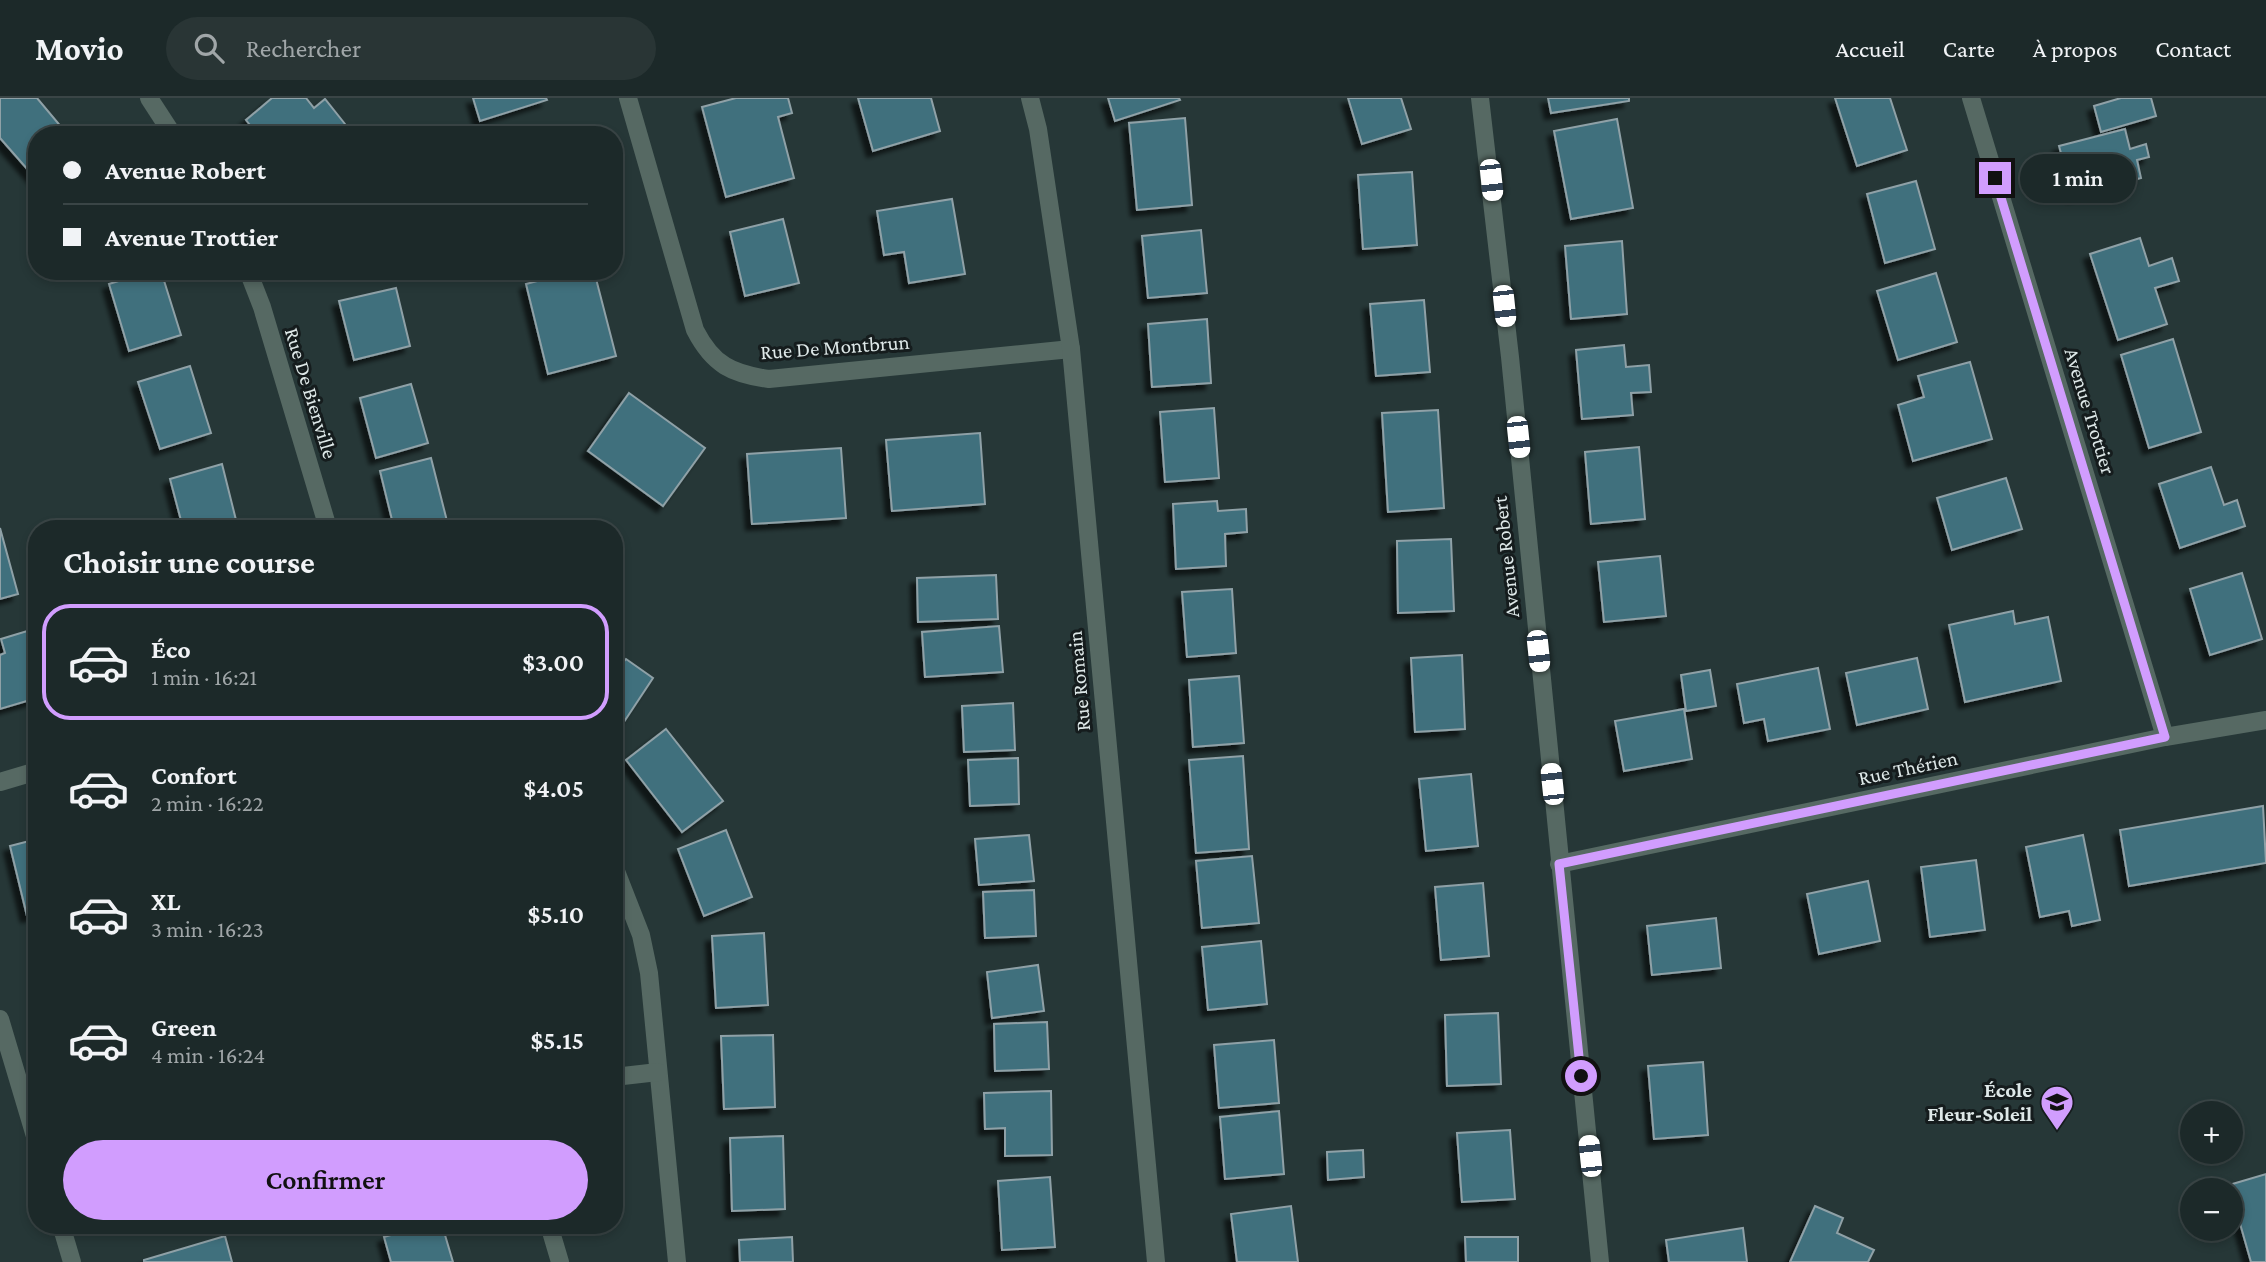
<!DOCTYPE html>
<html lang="fr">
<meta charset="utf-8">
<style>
body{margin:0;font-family:"Crimson Pro",serif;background:#293535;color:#f1f3f6;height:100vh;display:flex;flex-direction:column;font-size:26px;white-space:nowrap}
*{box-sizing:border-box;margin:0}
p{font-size:23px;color:#a0a6a8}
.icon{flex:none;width:38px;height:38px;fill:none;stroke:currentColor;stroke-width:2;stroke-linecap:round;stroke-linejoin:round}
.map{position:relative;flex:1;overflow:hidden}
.details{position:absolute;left:28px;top:422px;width:595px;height:714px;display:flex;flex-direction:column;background:#1c2929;border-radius:28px;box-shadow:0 4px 10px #0003,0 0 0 2px #3a4546}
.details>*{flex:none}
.guide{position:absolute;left:28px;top:28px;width:595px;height:154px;border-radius:28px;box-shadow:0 4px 10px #0003,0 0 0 2px #3a4546;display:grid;align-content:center;height:154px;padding:0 35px;background:#1c2929}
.controls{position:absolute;left:2180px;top:1003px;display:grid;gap:14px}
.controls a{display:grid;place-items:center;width:63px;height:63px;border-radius:50%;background:#1c2929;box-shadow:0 4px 10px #0003,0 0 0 2px #3a4546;font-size:35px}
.end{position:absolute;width:32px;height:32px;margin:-16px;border:9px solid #d19dfe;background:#111;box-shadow:0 0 0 4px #111}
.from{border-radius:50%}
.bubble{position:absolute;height:49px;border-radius:24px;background:#1c2929;box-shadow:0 4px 10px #0003,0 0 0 2px #3a4546;font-size:23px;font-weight:600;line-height:49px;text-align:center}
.car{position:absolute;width:21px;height:42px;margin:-21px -10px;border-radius:9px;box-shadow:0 0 5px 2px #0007;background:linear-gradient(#fff 24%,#345 0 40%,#fff 0 76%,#345 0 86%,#fff 0)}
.guide b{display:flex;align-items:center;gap:24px;height:66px;font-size:26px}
.guide b+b{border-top:2px solid #3a4546}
.guide i{width:18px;height:18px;background:#f1f3f6}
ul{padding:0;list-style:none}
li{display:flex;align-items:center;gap:21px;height:116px;margin:0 14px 10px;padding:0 21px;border:4px solid transparent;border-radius:28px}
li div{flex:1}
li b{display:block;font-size:26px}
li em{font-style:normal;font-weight:600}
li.selected{border-color:#d19dfe}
li>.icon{width:63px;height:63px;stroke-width:1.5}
h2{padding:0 35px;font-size:32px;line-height:84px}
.cta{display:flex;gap:14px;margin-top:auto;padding:14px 35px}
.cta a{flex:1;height:80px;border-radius:42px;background:#d19dfe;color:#111;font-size:28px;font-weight:600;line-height:80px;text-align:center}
header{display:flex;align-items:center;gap:42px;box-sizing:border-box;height:98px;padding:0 35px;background:#1c2929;border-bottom:2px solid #3a4546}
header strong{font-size:33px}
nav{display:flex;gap:38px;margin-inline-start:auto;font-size:24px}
.search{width:490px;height:63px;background:#293535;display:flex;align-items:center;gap:18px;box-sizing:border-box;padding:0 24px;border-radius:38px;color:#a0a6a8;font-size:26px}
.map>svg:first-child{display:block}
.building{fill:#406f7d;stroke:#8fa1a7;stroke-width:2;filter:url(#shadow)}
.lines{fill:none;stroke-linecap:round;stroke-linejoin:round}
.street{stroke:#566963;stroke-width:18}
.route{stroke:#d19dfe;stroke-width:9}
.labels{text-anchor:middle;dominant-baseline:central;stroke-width:6;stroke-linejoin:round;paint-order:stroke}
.street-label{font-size:21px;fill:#dee8e8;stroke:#151c1d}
.poi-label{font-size:21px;font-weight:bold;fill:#dee8e8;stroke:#151c1d;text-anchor:end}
</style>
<header>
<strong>Movio</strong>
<div class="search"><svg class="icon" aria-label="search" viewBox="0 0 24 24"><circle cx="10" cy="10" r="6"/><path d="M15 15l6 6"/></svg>Rechercher</div>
<nav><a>Accueil</a><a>Carte</a><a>À propos</a><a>Contact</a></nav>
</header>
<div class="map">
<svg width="2266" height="1164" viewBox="0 0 2266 1164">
<defs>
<filter id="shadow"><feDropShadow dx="-6" dy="6" stdDeviation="2" flood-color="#0009"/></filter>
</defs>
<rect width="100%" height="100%" fill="#263737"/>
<g class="building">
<polygon points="0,0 37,0 68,37 37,37 35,80 0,40"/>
<polygon points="272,0 306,0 314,10 325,1 345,26 332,37 258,37 246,22"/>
<polygon points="473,0 546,0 547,2 480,23"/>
<polygon points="736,0 788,0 792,15 778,19 794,80 726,99 702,9"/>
<polygon points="858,0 931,0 940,33 873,53"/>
<polygon points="1108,0 1179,0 1180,2 1115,23"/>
<polygon points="1348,0 1401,0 1411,31 1362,46"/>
<polygon points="1548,0 1629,0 1629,3 1551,15"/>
<polygon points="1835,0 1890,0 1907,52 1857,68"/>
<polygon points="2121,0 2151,0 2156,18 2101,34 2094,8"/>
<polygon points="1185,20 1192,107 1137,112 1129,25"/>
<polygon points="1617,21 1633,110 1571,121 1554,33"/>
<polygon points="2125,31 2130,51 2146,46 2149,59 2137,62 2141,80 2073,98 2059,48"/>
<polygon points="1412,74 1417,147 1363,151 1358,77"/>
<polygon points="1916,83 1935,151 1885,165 1867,96"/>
<polygon points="952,101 965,176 909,185 904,154 884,157 877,113"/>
<polygon points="783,121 799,185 745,198 730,134"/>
<polygon points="1201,132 1207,195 1148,200 1142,138"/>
<polygon points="2140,140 2149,168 2172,160 2179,183 2155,190 2167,226 2118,242 2090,156"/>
<polygon points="1622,143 1627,216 1571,221 1565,148"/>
<polygon points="151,173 161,173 181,237 129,253 109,186"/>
<polygon points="575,173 594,173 616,258 548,276 526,186"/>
<polygon points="1936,175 1957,244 1898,262 1877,193"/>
<polygon points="396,190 410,248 354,262 339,203"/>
<polygon points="1424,202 1430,274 1376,278 1370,206"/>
<polygon points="1207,221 1211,285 1152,289 1148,226"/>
<polygon points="2173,241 2201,334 2149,350 2121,257"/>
<polygon points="1624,247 1626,269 1649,267 1651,294 1631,295 1633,317 1582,321 1576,252"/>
<polygon points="1970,264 1992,341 1913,363 1898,307 1924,299 1918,278"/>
<polygon points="190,268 211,335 160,351 138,284"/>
<polygon points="411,286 428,345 376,360 360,300"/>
<polygon points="629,295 705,350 663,408 588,353"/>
<polygon points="1214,310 1219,380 1165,384 1160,314"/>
<polygon points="1438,312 1444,410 1388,414 1382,315"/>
<polygon points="980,335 985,406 892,413 886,342"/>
<polygon points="1639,349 1645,421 1591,426 1585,354"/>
<polygon points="841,350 846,420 752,426 747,356"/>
<polygon points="431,360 448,427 434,430 394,430 380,373"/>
<polygon points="222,366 238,430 183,430 170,381"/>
<polygon points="2211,369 2224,407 2237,402 2245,428 2180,450 2159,386"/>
<polygon points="2006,380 2022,431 1952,452 1937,400"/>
<polygon points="1217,403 1218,413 1246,411 1247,434 1225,436 1226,468 1176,471 1173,406"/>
<polygon points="0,430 18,496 0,501"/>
<polygon points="1451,441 1454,513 1398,515 1397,443"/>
<polygon points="1660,458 1666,518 1604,524 1598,464"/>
<polygon points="2242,475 2262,541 2210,557 2190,491"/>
<polygon points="996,477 998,521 918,524 917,480"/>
<polygon points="1232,491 1236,555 1187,559 1182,494"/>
<polygon points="2013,513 2015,526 2048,519 2061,583 1965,604 1949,527"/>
<polygon points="999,528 1003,574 925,579 922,534"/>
<polygon points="37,530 37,600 0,611 0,557 5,555 1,541"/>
<polygon points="1462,557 1465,631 1415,634 1411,560"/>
<polygon points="1917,560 1928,611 1857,627 1846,575"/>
<polygon points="626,561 653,580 614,639 614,576"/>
<polygon points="1818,570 1830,631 1768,643 1764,621 1744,625 1737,586"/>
<polygon points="1710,572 1716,608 1686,613 1681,577"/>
<polygon points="1239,578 1244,645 1193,649 1189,582"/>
<polygon points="1013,605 1015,652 964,654 962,608"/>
<polygon points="1684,611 1692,661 1624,673 1615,623"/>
<polygon points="666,631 723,703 682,734 626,662"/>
<polygon points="1243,658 1249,751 1196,755 1189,662"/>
<polygon points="1018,660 1019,706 970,708 968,662"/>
<polygon points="1471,676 1478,748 1426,753 1419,681"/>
<polygon points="2263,708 2266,765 2129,788 2120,732"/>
<polygon points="726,732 752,799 704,818 678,751"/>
<polygon points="1029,737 1034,783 979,787 975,741"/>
<polygon points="2083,737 2100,822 2072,828 2069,813 2040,819 2026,749"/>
<polygon points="37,741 37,816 27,818 10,748"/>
<polygon points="1252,758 1259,825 1202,830 1196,763"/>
<polygon points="1976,762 1985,832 1930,839 1921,769"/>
<polygon points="1868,783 1880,843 1819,856 1807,796"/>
<polygon points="1483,785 1489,858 1441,862 1435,789"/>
<polygon points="1034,792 1036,838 985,840 983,794"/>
<polygon points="1716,820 1721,870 1652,877 1647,828"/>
<polygon points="764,835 768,907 716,910 712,838"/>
<polygon points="1261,843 1267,906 1208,912 1202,849"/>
<polygon points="1038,867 1044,913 992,920 987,874"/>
<polygon points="1498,915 1501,986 1447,988 1445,917"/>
<polygon points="1047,924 1049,971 995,973 994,926"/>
<polygon points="773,937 775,1009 724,1011 721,938"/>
<polygon points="1274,942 1279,1005 1219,1010 1214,947"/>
<polygon points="1703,964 1708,1037 1654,1041 1648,968"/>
<polygon points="1051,993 1052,1057 1005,1058 1005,1030 985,1031 984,995"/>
<polygon points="1279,1013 1284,1076 1225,1081 1220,1019"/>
<polygon points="1510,1032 1515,1101 1462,1104 1457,1035"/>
<polygon points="783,1038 785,1111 732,1113 730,1040"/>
<polygon points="1363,1052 1364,1079 1328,1082 1327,1054"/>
<polygon points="2266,1076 2266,1164 2251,1164 2229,1087"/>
<polygon points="1050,1079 1055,1149 1002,1152 998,1083"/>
<polygon points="1291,1108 1298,1164 1237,1164 1231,1116"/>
<polygon points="1815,1108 1843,1120 1837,1135 1874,1152 1868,1164 1790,1164"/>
<polygon points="425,1127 442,1127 453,1164 391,1164 384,1139"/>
<polygon points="1743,1130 1747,1164 1669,1164 1666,1142"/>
<polygon points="225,1138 232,1164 144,1164 144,1162"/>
<polygon points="792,1139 793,1164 740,1164 739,1142"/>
<polygon points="1465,1139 1518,1139 1518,1164 1466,1164"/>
</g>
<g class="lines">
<g class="street">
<polyline points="149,0 173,37"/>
<path d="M 628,0 L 695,232 C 713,267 732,276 769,281 L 1071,251"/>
<polyline points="1030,0 1038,31 1071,251 1156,1164"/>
<polyline points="1480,0 1510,259 1600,1164"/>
<polyline points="1971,0 2165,639"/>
<polyline points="248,173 262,209 328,430"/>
<polyline points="0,684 37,673"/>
<polyline points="1559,766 2165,639 2266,622"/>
<polyline points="614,768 641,837 649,875 677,1164"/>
<polyline points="0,921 37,1045"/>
<polyline points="614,979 658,974"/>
<polyline points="61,1127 72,1164"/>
<polyline points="549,1127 560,1164"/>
</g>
</g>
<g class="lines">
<polyline class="route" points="1581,978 1559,766 2165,639 1995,80"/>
</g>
<defs>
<symbol id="school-pin" viewBox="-11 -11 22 30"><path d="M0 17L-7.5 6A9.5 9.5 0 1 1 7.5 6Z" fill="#d19dfe" stroke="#151c1d"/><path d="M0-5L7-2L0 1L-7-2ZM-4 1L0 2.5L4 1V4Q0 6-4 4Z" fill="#111"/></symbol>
</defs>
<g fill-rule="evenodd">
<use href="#school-pin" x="2038" y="985" width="38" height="52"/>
</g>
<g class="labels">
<g class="street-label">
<text transform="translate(835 249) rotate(-4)">Rue De Montbrun</text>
<text transform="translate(311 295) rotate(73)">Rue De Bienville</text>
<text transform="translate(2090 313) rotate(73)">Avenue Trottier</text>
<text transform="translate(1506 459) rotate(-96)">Avenue Robert</text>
<text transform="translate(1079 583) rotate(-95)">Rue Romain</text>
<text transform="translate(1908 670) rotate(-12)">Rue Thérien</text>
</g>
<g class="poi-label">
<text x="2032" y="992">École<tspan x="2032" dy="24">Fleur-Soleil</tspan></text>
</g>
</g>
</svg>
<div class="controls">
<a>+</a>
<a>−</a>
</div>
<i class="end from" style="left:1581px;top:978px"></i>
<i class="end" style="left:1995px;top:80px"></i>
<div class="bubble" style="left:2020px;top:56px;width:116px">1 min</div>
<i class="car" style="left:1491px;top:82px;rotate:174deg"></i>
<i class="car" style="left:1504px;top:208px;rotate:174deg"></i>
<i class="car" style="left:1518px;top:339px;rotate:174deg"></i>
<i class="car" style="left:1538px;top:553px;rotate:174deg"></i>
<i class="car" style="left:1552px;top:686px;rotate:354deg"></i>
<i class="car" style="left:1590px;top:1058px;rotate:354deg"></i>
<div class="guide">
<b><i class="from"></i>Avenue Robert</b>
<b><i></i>Avenue Trottier</b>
</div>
<section class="details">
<h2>Choisir une course</h2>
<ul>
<li class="selected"><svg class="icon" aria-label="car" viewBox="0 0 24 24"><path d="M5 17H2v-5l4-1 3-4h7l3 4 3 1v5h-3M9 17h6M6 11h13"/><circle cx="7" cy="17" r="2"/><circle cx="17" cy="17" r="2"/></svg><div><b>Éco</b><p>1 min · 16:21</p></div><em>$3.00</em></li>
<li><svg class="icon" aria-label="car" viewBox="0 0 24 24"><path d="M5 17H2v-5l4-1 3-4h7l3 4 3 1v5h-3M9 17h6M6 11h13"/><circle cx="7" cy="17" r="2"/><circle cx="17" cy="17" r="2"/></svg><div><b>Confort</b><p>2 min · 16:22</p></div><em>$4.05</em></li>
<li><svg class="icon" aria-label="car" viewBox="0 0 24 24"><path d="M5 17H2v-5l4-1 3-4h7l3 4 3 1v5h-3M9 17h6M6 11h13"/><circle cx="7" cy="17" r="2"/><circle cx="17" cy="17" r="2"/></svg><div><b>XL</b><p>3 min · 16:23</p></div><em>$5.10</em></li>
<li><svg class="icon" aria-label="car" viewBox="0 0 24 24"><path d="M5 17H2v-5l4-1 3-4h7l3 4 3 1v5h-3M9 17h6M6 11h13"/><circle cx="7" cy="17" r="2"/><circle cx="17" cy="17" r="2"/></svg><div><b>Green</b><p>4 min · 16:24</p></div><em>$5.15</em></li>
</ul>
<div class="cta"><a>Confirmer</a></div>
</section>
</div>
